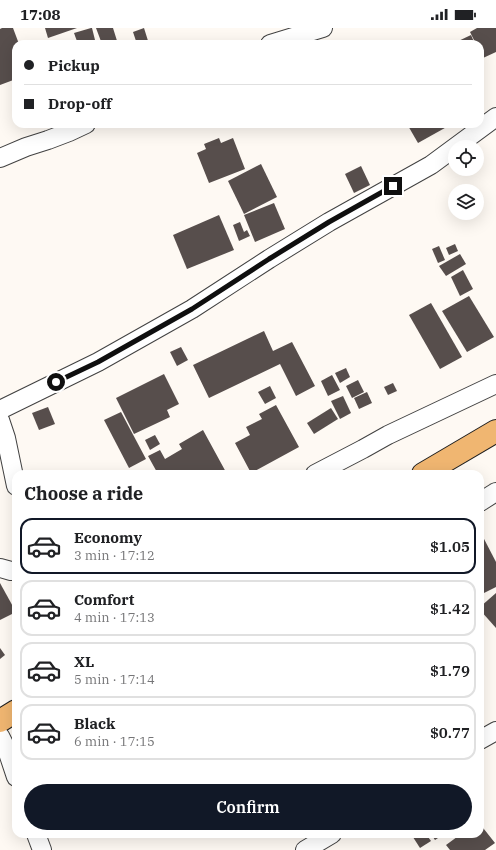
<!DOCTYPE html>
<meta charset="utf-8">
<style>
body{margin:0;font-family:"IBM Plex Serif",serif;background:#f2f2f2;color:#202124;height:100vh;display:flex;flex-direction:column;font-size:15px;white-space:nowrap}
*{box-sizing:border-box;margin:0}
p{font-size:13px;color:#757577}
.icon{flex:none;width:22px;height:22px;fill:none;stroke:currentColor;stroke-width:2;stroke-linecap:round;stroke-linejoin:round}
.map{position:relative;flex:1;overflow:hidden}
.side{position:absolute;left:12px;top:442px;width:472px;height:368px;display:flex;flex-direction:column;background:#fff;border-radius:12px;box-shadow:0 4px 16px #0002}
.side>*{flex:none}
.guide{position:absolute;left:12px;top:12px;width:472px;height:88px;border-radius:12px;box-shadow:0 4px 16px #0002;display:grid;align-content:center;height:88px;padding:0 12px;background:#fff}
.buttons{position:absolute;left:448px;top:112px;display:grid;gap:8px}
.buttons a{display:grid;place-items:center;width:36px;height:36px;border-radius:50%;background:#fff;box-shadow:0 4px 16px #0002;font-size:20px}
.end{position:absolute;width:18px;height:18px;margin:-9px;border:5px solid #0f0f0f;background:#fff;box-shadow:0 0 0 2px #fff}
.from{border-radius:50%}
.guide b{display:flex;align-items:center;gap:14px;height:38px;font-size:15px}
.guide b+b{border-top:1px solid #e0e0e0}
.guide i{width:10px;height:10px;background:#202124}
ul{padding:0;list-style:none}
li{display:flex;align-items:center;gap:12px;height:56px;margin:0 8px 6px;padding:0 4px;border:2px solid #e0e0e0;border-radius:12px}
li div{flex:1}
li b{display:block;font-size:15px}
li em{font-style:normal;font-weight:600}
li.active{border-color:#111827}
li>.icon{width:36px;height:36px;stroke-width:1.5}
h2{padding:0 12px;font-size:18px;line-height:48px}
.button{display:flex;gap:8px;margin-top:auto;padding:8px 12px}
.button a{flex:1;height:46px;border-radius:24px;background:#111827;color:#fff;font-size:16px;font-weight:600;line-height:46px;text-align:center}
.status{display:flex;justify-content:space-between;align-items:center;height:28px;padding:0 20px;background:#fff;direction:ltr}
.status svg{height:11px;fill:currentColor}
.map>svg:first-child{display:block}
.building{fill:#574e4c}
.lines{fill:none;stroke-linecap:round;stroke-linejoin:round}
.street-casing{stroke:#424242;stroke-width:20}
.primary-casing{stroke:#202020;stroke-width:24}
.street{stroke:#fff;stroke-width:18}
.primary{stroke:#f0b671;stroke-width:22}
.route{stroke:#0f0f0f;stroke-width:5}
</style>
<div class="status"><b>17:08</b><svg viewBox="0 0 49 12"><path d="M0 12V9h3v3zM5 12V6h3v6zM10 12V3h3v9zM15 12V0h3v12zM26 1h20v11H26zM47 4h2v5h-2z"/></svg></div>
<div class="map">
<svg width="496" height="822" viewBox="0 0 496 822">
<rect width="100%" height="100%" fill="#fef9f3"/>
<g class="building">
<polygon points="2,0 13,0 19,16 16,16 16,51 0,57 0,1"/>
<polygon points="45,0 77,0 48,10"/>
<polygon points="91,0 92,0 96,16 78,16 74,5"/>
<polygon points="96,0 113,0 118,16 102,16"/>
<polygon points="144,0 149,16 137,16 133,4"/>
<polygon points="477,0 496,0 496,24 483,30 480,24 480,16 476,16 470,4"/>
<polygon points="471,7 475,16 452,16"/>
<polygon points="64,12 65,16 52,16"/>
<polygon points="407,96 452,96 418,115"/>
<polygon points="219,110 221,115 233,110 245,141 209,155 197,125 206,121 204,116"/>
<polygon points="261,136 277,169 244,186 228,153"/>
<polygon points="361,138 370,157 354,165 345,146"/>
<polygon points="274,175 285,201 255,214 244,187"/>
<polygon points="219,187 234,222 187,241 173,207"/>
<polygon points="240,194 244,204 247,202 250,208 239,213 233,197"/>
<polygon points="455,216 458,223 449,227 446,220"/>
<polygon points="439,218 445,232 438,235 432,221"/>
<polygon points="460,226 466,236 446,248 439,238"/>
<polygon points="463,242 473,261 460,268 451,249"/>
<polygon points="469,268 494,309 467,324 442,283"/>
<polygon points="431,275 462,329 440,341 409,287"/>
<polygon points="264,303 273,323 292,314 315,358 296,368 280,336 209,370 193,337"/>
<polygon points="181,319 188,332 177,338 170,324"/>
<polygon points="346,340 350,349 340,355 335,345"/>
<polygon points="164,346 179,376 167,382 170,389 134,406 116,370"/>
<polygon points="332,347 340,362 328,368 321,353"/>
<polygon points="358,352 364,364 352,370 346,358"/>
<polygon points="393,355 397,363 388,367 384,359"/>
<polygon points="270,358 276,370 265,376 258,364"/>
<polygon points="367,364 372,375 359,381 354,370"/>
<polygon points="343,368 351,385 340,391 331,373"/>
<polygon points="276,377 299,419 251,445 235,415 250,407 246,399 262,391 259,386"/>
<polygon points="48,379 55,396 39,402 32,385"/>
<polygon points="331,380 338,391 314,406 307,395"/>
<polygon points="121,384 146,431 129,440 104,392"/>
<polygon points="203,402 227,446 158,446 148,428 160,422 165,431 182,421 179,416"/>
<polygon points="155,407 160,416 150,422 145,412"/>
<polygon points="483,509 496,534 496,559 480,567 480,510"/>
<polygon points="0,555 16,584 0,592"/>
<polygon points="496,565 496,600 480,582 480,579"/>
<polygon points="0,620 5,627 0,631"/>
<polygon points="480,796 495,815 485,822 450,822 446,817 461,806 480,806"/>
<polygon points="411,806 426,806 431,813 420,820"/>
<polygon points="431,806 444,806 435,812"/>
</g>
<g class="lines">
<defs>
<g id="street">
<polyline points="270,16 323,0"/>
<polyline points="0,130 26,119 48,112 69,104 86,96"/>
<polyline points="0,382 98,334 192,281 269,231 329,194 431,137 496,89"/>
<polyline points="0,392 6,410 16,458"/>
<polyline points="315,446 363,421 388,407 496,356"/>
<polyline points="480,474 496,464"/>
<polyline points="0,540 11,543 16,543"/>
<polyline points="0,708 7,722 16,749"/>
<polyline points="480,712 496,703"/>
<polyline points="36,806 42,822"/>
<polyline points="305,822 332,806"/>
</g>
<g id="primary">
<polyline points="423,446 496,403"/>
<polyline points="0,693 16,683"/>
</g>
</defs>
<use href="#street" class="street-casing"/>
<use href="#primary" class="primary-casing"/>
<use href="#street" class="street"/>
<use href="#primary" class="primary"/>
</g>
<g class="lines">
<polyline class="route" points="56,354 98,334 192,281 269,231 329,194 393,158"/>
</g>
</svg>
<div class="buttons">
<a><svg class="icon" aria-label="locate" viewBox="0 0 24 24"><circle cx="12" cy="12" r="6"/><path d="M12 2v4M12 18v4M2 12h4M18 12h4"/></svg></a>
<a><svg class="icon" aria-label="layers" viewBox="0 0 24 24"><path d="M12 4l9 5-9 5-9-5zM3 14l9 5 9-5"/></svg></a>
</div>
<i class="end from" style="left:56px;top:354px"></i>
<i class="end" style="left:393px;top:158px"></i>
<div class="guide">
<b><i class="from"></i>Pickup</b>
<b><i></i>Drop-off</b>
</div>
<section class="side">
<h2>Choose a ride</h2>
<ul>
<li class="active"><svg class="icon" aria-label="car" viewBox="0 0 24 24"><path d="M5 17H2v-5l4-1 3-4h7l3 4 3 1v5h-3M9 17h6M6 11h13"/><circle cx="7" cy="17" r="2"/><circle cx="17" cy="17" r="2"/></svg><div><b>Economy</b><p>3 min · 17:12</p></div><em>$1.05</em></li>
<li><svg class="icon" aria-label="car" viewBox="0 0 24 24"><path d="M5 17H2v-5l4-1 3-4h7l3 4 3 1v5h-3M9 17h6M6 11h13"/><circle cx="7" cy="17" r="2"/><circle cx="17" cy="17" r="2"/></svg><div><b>Comfort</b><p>4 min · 17:13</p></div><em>$1.42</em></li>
<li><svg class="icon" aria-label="car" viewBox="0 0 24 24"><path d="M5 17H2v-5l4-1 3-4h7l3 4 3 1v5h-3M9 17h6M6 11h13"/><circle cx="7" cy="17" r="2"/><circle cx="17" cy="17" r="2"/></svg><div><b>XL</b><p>5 min · 17:14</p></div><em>$1.79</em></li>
<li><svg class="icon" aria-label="car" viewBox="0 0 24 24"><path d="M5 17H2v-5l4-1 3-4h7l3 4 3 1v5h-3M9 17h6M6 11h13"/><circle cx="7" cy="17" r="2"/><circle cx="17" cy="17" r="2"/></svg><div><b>Black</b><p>6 min · 17:15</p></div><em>$0.77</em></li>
</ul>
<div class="button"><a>Confirm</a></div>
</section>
</div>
